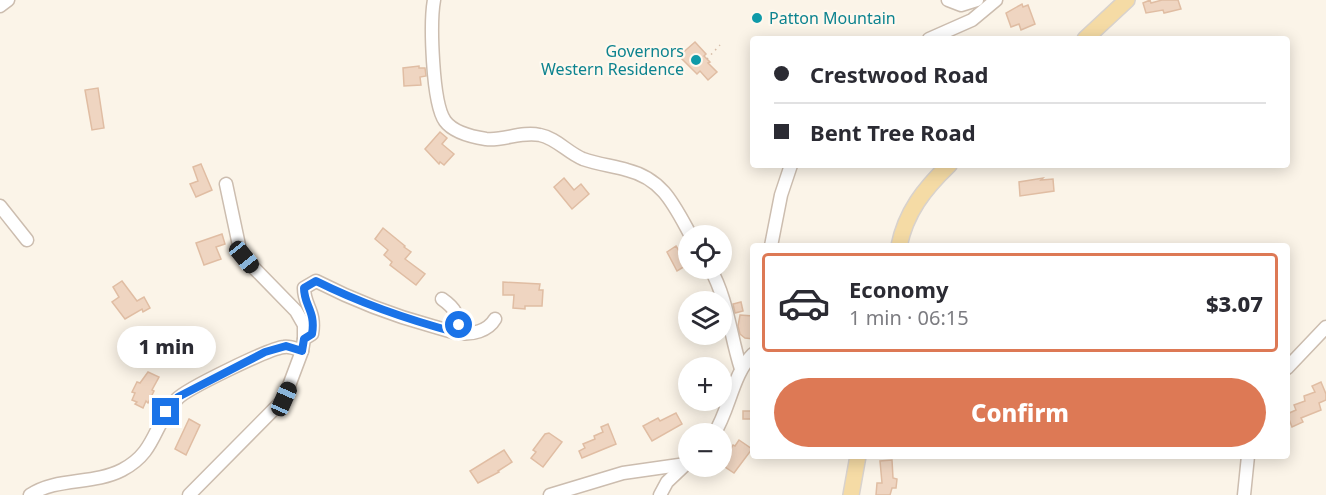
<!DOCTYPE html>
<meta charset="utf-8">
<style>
body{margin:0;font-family:"Noto Sans",sans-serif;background:#f7f7f7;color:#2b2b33;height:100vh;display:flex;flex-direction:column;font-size:22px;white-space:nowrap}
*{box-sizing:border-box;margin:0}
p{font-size:20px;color:#7c7c81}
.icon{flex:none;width:33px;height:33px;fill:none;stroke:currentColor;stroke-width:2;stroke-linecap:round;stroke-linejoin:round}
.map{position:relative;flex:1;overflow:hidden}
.panel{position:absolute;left:750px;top:243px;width:540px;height:216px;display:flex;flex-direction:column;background:#fff;border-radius:6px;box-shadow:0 3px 15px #0003}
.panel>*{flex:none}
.top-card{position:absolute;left:750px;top:36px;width:540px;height:132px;border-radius:6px;box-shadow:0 3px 15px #0003;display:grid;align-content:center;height:132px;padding:0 24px;background:#fff}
.tools{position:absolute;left:678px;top:225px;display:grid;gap:12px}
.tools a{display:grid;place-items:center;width:54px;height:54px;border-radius:50%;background:#fff;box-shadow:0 3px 15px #0003;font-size:30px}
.end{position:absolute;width:27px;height:27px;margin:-14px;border:8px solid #1a73e8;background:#fff;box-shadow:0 0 0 3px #fff}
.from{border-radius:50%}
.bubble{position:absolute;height:42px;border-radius:21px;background:#fff;box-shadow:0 3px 15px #0003;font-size:20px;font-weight:800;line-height:42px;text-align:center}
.car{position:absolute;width:18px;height:36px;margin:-18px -9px;border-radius:8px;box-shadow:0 0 4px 2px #0007;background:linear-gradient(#222 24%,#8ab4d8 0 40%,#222 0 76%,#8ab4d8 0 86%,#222 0)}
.top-card b{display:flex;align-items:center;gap:21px;height:57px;font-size:22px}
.top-card b+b{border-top:2px solid #e1e1e2}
.top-card i{width:15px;height:15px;background:#2b2b33}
ul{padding:10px 0 0;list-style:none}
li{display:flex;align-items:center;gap:18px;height:99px;margin:0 12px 9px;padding:0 12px;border:3px solid transparent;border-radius:6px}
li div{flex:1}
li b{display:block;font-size:22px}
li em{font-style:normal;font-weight:800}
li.on{border-color:#dd7955}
li>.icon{width:54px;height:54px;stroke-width:1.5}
.button{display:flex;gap:12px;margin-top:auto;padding:12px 24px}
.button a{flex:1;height:69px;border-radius:36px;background:#dd7955;color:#fff;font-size:24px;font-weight:800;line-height:69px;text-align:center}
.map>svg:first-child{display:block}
.building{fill:#efd5c1;stroke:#e0bda3;stroke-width:1.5}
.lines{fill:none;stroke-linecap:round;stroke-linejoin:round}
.minor-casing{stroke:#ccbdaf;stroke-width:15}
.major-casing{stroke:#d8d2cd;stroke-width:18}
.path{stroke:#d4b9a4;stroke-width:1.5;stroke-dasharray:1.5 4.5;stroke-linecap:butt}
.minor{stroke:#fff;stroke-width:12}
.major{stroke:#f5dba5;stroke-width:15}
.route{stroke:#1a73e8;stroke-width:8}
.culture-dot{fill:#0f9aa8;stroke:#fef8ee;stroke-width:2}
.labels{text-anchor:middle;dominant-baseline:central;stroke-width:4.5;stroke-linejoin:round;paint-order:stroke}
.culture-label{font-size:16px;fill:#0d838f;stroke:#fef8ee;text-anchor:start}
</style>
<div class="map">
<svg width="1326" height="495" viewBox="0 0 1326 495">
<rect width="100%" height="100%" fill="#fbf4e8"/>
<g class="building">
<polygon points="1150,0 1151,3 1162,0 1178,0 1181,9 1164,13 1163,10 1146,13 1143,3"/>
<polygon points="1022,4 1023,7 1028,5 1035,24 1021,30 1019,24 1011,27 1006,13"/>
<polygon points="695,42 706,54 704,56 710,62 708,63 717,72 708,80 700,71 697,74 679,56"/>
<polygon points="419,66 419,68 425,68 426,76 420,77 421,85 404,86 403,68"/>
<polygon points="98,88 104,128 92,130 85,90"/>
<polygon points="440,132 447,138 442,144 454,154 444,165 440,162 439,164 425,149"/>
<polygon points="201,164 212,190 196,197 190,184 198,181 193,167"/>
<polygon points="564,178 574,190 581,184 589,194 572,209 554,187"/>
<polygon points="1043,178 1041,180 1053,179 1054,191 1020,196 1019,182"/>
<polygon points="383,228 405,246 404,247 411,252 405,259 425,274 416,285 390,265 392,262 384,255 388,250 375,239"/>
<polygon points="222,234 225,244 216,247 221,259 204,265 196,243"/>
<polygon points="676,246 679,251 681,250 687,260 685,262 687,265 677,271 667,252"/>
<polygon points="122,281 137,301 144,297 150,308 143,312 142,309 125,319 112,302 119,297 113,287"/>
<polygon points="503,282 540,284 539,290 543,290 542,306 525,306 525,309 513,308 514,295 503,295"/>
<polygon points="741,302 743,311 735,313 733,304"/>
<polygon points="740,315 753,316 753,339 745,338 740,334 738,326"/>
<polygon points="148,372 159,377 152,390 154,391 148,403 146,401 143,408 135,404 137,402 132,400 135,393 132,392 137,382 140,383"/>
<polygon points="1321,382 1326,394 1326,400 1319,403 1321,410 1301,418 1303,422 1292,427 1287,414 1296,410 1294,405 1305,401 1304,396 1315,392 1312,386"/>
<rect x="743" y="411" width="10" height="8"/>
<polygon points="676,413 682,424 652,441 643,426 658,418 660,421"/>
<polygon points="189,419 200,425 186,455 175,449"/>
<polygon points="608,424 616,444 582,458 579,451 585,448 583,444 595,439 594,436 603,432 601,427"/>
<polygon points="549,433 562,442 543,467 531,458 536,452 533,450 545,434"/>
<polygon points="739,440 752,449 734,473 722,465 733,445 735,446"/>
<polygon points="504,450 512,462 498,471 499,472 478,483 470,471"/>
<polygon points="892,460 893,478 897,479 896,488 892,488 890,495 876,495 877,483 882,483 880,461"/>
</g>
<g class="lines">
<defs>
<g id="minor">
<path d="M 434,0 C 430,22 432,103 445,121 C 453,132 473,137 486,139 C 504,141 521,131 540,135 C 556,138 568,153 583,159 C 597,164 613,166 627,170 C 663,179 674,205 691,236"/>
<polyline points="948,0 961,5 977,0"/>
<polyline points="0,6 8,0"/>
<polyline points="929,39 972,20 996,0"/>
<polyline points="226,184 240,250 254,268 296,311 304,325 304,339"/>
<polyline points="0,206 27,240"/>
<polyline points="771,246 781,195 791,165"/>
<path d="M 710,268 C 728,300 730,335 741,369"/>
<path d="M 442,299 C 455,308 461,317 458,333"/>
<polyline points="1287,368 1326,327"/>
<path d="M 714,434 C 730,409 732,375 753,354"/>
<path d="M 30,495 C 57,477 93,485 122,470 C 157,452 153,424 177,399 C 186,389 270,348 284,347 C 290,346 296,349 302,351"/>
<path d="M 189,495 L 284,399 L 302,351 L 304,339 L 312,334 C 316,311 304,306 304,288 L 316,281 C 353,300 391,315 432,326 C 440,328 450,332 459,333 C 472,335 488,331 495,319"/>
<polyline points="550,495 623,473 686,464"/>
<polyline points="660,495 667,482 686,464"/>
<polyline points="1244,495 1248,456"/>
</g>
<g id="major">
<polyline points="1085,39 1127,0"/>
<path d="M 899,246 C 906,212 924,189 949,165"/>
<polyline points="851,495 858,456"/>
</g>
</defs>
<use href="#minor" class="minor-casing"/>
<use href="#major" class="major-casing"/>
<polyline class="path" points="707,59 720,45"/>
<use href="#minor" class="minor"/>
<use href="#major" class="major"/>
</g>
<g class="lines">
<path class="route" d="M 166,412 L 178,397 L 265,352 L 286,346 L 302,351 L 304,339 L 312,334 C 316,311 304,306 304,288 L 316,281 C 362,304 409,320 458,333 L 459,325"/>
</g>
<g class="culture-dot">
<circle cx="757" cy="18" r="6"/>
<circle cx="696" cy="60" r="6"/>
</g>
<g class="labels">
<g class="culture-label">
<text x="769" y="18">Patton Mountain</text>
<text x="684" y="51" text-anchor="end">Governors<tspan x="684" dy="18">Western Residence</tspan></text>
</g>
</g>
</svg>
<div class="tools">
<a><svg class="icon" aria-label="locate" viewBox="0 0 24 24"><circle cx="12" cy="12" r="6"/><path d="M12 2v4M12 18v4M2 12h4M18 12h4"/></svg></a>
<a><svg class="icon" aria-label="layers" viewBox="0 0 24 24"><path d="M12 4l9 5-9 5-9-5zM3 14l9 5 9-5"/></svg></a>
<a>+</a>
<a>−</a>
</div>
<i class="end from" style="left:459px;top:325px"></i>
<i class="end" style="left:166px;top:412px"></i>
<div class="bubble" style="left:117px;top:326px;width:99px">1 min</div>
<i class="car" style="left:244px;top:257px;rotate:141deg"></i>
<i class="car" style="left:284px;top:399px;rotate:24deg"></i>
<div class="top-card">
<b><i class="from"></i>Crestwood Road</b>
<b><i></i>Bent Tree Road</b>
</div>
<section class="panel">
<ul>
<li class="on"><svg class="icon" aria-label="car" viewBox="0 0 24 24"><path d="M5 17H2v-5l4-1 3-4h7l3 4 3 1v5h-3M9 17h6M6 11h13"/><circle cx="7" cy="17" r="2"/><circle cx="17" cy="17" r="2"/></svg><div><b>Economy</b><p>1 min · 06:15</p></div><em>$3.07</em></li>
</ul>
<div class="button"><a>Confirm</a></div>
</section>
</div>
